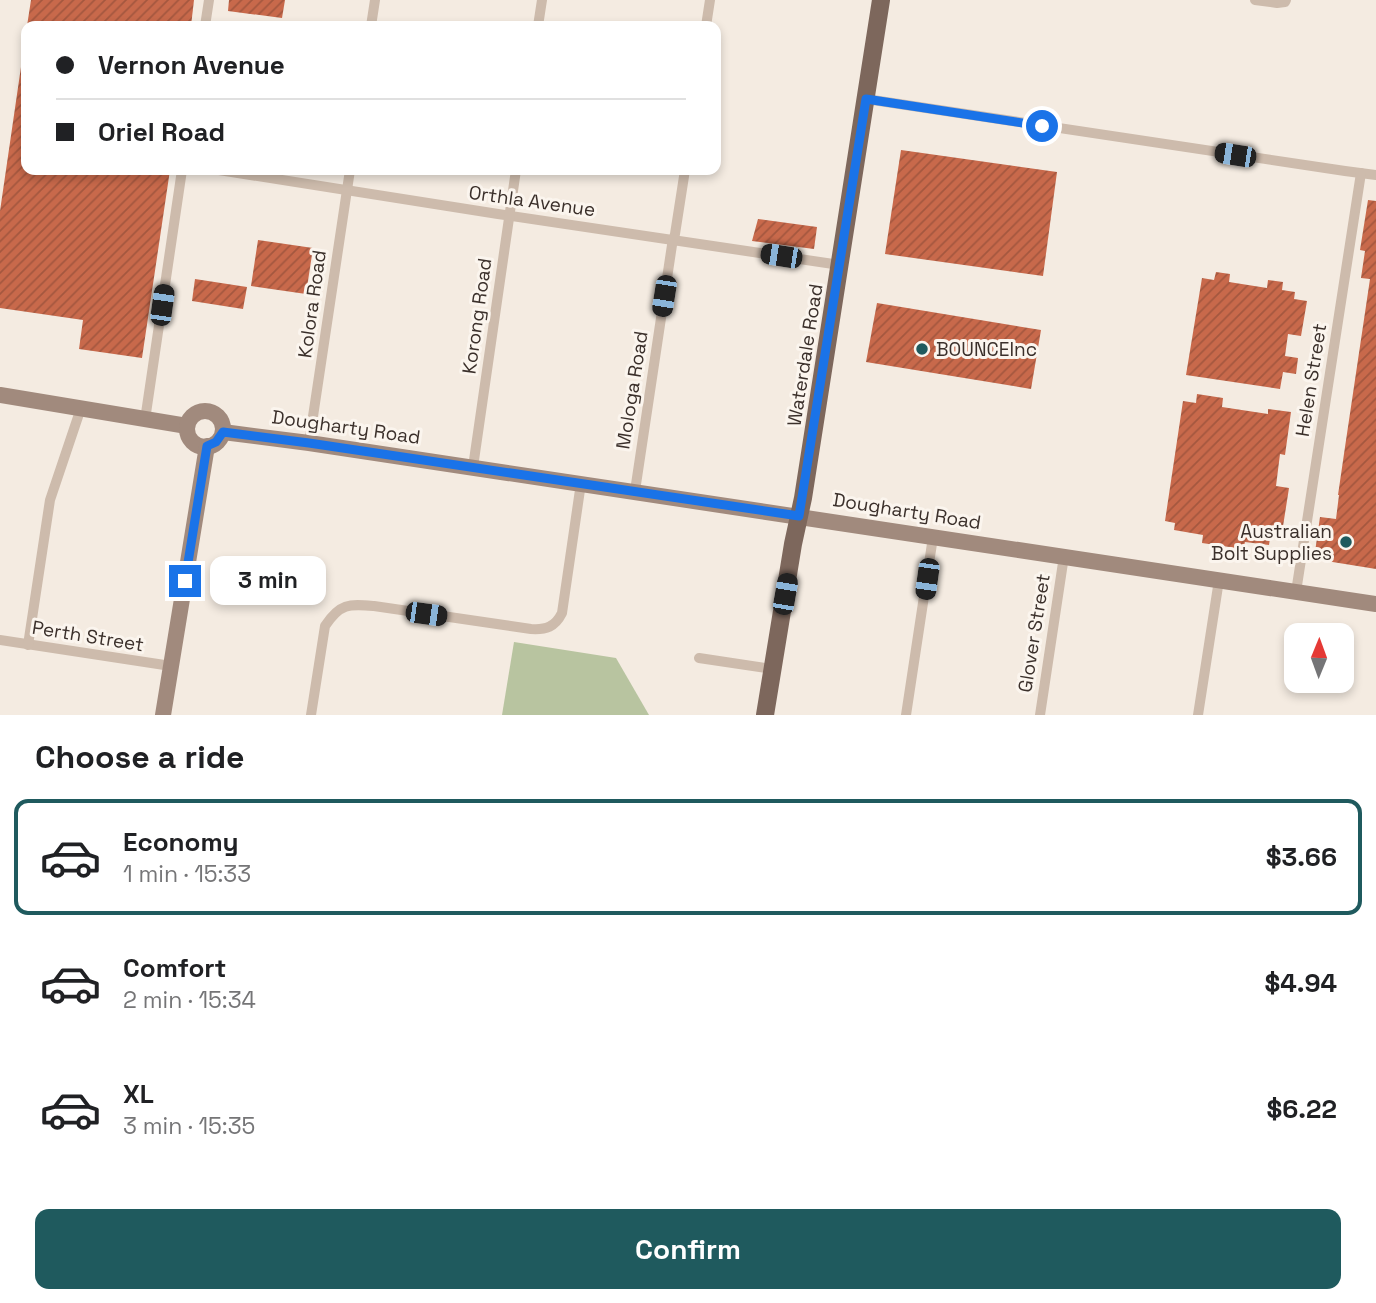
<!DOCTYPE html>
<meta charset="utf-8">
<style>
body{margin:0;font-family:"Space Grotesk",sans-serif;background:#f6f6f6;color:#202124;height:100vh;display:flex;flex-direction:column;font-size:26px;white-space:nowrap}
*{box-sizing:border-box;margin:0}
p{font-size:23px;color:#757577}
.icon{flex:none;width:38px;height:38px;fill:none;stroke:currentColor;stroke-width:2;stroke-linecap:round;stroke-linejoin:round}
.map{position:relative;height:715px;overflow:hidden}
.drawer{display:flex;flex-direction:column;background:#fff;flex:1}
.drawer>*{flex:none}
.top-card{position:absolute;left:21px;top:21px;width:700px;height:154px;border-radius:14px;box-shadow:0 4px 10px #0003;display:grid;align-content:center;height:154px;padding:0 35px;background:#fff}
.needle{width:46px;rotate:1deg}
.fabs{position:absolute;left:1284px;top:623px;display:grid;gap:14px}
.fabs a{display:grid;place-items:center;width:70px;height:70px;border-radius:14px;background:#fff;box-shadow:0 4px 10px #0003;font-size:35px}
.end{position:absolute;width:32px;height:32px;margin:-16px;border:9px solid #1a73e8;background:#fff;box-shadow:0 0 0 4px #fff}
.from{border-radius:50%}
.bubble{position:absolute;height:49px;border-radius:14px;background:#fff;box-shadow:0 4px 10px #0003;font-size:23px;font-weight:600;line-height:49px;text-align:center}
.car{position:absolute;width:21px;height:42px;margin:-21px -10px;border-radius:9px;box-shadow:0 0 5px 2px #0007;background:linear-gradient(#222 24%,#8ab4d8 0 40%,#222 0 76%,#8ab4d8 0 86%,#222 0)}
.top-card b{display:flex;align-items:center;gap:24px;height:66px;font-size:26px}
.top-card b+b{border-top:2px solid #e0e0e0}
.top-card i{width:18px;height:18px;background:#202124}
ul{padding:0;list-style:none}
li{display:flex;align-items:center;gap:21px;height:116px;margin:0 14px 10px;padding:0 21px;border:4px solid transparent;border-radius:14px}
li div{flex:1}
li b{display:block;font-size:26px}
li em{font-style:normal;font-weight:600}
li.active{border-color:#1f5a5e}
li>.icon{width:63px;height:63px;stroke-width:1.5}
h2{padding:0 35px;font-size:32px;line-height:84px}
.cta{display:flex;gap:14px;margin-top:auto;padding:14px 35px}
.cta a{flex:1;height:80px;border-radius:14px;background:#1f5a5e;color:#fff;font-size:28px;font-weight:600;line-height:80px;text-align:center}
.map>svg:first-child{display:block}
.green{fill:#b8c4a0}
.building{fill:url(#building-hatch)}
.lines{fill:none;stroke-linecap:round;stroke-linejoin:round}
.street{stroke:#cdbbac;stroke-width:10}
.secondary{stroke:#a18a7d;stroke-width:16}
.primary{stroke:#7d675c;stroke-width:18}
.route{stroke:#1a73e8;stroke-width:9}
.poi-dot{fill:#1f5a5e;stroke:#fbf5ee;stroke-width:2.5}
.labels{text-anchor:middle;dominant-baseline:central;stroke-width:6;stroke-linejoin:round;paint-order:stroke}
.street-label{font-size:19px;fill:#3b302b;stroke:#fbf5ee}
.poi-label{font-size:19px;fill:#3b302b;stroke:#fbf5ee;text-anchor:start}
</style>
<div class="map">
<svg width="1376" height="715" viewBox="0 0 1376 715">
<defs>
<pattern id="building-hatch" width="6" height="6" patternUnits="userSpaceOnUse" patternTransform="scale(1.75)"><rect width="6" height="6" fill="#c8694b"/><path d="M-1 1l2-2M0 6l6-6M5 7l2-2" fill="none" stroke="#a4573f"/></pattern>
</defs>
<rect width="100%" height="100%" fill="#f4ebe1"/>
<polygon class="green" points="514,642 616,658 649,715 502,715"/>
<g class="building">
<polygon points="31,0 194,0 191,26 27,26"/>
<polygon points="229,0 285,0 282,18 228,11"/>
<polygon points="21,67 26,67 26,170 170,170 142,358 79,349 83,320 0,308 0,211"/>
<polygon points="901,150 1057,172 1043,276 885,254"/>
<polygon points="1368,200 1376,201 1376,569 1314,559 1320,517 1336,519 1339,495 1338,495 1345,447 1370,279 1361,278 1365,251 1360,250"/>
<polygon points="758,219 817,227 814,249 752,241"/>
<polygon points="258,240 313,248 306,294 251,286"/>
<polygon points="1216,272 1230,274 1229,282 1267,288 1268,280 1283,282 1282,290 1295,292 1294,299 1307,301 1301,336 1288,334 1285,356 1298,358 1296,374 1283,372 1280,389 1186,375 1202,278 1214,280"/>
<polygon points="195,279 247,287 243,309 192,301"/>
<polygon points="877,303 1041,330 1031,389 866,362"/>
<polygon points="1197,394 1223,398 1222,407 1268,414 1268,409 1291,412 1285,455 1280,454 1276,486 1289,488 1281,539 1270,538 1269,545 1245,542 1243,549 1202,543 1203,535 1174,530 1175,523 1165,521 1183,401 1196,403"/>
</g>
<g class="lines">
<g class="street">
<polyline points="1255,0 1277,3 1285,2 1286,0"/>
<polyline points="205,26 209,0"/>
<polyline points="371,26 375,0"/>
<polyline points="538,26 542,0"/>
<polyline points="706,26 710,0"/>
<polyline points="866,99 1345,171 1376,175"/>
<polyline points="219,170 498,214 840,265"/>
<polyline points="145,420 182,170"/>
<polyline points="309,443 350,170"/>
<polyline points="473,467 516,170"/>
<polyline points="635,491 672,245 675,234 685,170"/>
<polyline points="1296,592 1361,173"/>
<polyline points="0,640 171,666"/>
<polyline points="28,645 50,500 81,408"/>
<polyline points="699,658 772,669"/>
<path d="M 311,715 L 325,626 C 340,603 349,604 374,606 L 531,629 C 546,630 555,627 562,613 L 581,483"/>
<polyline points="906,715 933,537"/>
<polyline points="1040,715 1064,556"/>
<polyline points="1198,715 1219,580"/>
</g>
<g class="secondary">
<polyline points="0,395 187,426"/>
<circle cx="205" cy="429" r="18"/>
<polyline points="223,432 309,443 1376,604"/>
<polyline points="163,715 207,446"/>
</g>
<polyline class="primary" points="765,715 793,544 803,498 881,0"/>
</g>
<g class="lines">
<polyline class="route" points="185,581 207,446 216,442 223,432 309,443 799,516 866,99 1042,126"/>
</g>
<g class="poi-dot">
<circle cx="922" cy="349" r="7"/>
<circle cx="1346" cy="542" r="7"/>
</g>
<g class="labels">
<g class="street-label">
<text transform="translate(532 201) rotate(8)">Orthla Avenue</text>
<text transform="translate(312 304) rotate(-82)">Kolora Road</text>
<text transform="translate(477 316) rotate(-82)">Korong Road</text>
<text transform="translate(805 355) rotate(-81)">Waterdale Road</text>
<text transform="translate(1311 380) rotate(-81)">Helen Street</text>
<text transform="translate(632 390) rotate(-81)">Mologa Road</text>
<text transform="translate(346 427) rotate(8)">Dougharty Road</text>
<text transform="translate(907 511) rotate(9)">Dougharty Road</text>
<text transform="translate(1034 633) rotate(-81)">Glover Street</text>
<text transform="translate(88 636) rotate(9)">Perth Street</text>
</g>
<g class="poi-label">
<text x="936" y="349">BOUNCEInc</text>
<text x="1332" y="531" text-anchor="end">Australian<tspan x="1332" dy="22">Bolt Supplies</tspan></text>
</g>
</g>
</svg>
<div class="fabs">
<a><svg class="needle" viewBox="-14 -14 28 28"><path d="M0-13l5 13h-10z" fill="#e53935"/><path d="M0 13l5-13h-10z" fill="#757577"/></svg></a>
</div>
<i class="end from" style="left:1042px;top:126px"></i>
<i class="end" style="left:185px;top:581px"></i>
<div class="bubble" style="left:210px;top:556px;width:116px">3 min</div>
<i class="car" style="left:1235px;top:155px;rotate:279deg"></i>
<i class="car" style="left:781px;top:256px;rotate:279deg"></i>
<i class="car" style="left:664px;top:296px;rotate:189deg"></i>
<i class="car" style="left:162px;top:305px;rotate:8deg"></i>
<i class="car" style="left:927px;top:579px;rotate:188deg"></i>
<i class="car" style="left:785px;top:594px;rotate:10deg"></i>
<i class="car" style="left:426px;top:614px;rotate:98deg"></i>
<div class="top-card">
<b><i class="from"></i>Vernon Avenue</b>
<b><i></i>Oriel Road</b>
</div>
</div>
<section class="drawer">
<h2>Choose a ride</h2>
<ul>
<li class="active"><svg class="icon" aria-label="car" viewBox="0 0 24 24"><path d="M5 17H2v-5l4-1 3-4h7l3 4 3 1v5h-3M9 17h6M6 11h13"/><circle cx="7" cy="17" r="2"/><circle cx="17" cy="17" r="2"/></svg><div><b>Economy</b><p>1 min · 15:33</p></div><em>$3.66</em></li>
<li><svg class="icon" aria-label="car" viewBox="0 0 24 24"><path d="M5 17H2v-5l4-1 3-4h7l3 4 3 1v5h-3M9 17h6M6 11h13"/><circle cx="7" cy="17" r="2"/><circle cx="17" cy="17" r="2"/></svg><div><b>Comfort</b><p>2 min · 15:34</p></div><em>$4.94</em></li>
<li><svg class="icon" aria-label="car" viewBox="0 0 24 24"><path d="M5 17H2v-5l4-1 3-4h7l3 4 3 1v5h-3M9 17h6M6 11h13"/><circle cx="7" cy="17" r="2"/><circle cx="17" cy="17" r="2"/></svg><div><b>XL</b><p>3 min · 15:35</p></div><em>$6.22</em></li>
</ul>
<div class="cta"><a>Confirm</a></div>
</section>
